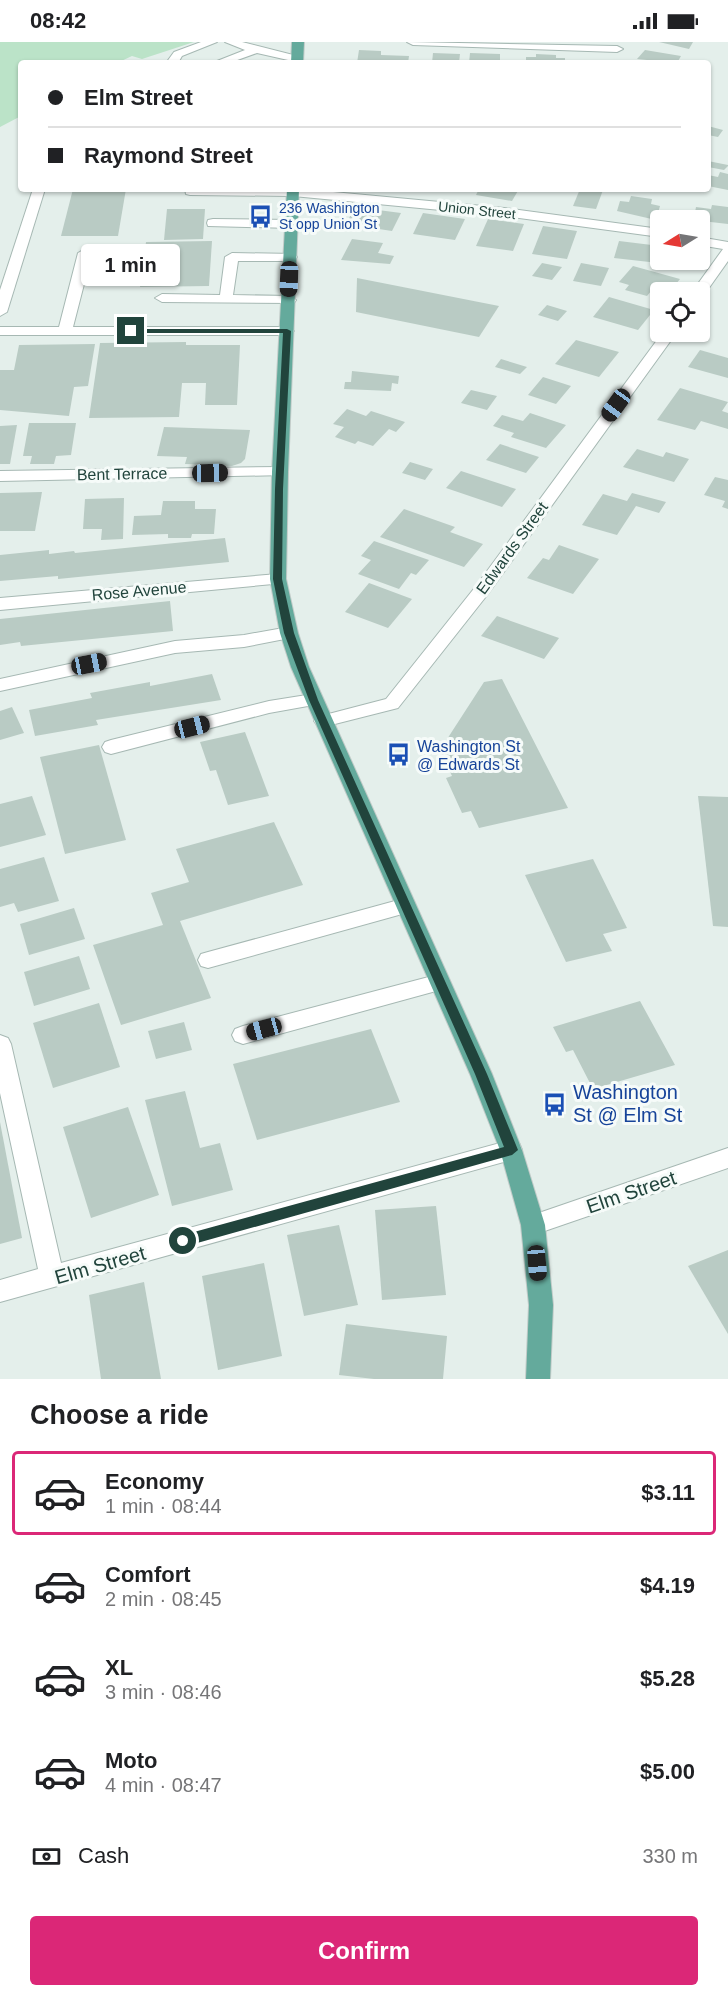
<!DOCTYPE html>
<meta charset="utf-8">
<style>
body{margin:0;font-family:Arial,sans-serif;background:#f2f2f2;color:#202124;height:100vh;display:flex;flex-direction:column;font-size:22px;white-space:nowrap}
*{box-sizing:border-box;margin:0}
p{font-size:20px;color:#757577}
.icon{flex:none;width:33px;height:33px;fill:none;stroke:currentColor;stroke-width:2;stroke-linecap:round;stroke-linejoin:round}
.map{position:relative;height:1337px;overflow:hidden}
.details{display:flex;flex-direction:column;background:#fff;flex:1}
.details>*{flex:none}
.banner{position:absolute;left:18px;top:18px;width:693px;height:132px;border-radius:6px;box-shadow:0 2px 4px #0004;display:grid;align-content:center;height:132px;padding:0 30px;background:#fff}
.needle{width:39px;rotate:259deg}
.fabs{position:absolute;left:650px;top:168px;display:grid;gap:12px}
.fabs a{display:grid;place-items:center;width:60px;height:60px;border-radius:6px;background:#fff;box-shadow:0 2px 4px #0004;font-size:30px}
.end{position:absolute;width:27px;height:27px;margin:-14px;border:8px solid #21443c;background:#fff;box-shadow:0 0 0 3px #fff}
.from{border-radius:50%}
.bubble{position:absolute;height:42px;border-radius:6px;background:#fff;box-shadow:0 2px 4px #0004;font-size:20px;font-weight:700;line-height:42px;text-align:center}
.car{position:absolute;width:18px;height:36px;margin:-18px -9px;border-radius:8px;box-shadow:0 0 4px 2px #0007;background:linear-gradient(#222 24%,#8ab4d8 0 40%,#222 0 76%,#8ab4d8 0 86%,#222 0)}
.banner b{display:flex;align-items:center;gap:21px;height:57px;font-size:22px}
.banner b+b{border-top:2px solid #e0e0e0}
.banner i{width:15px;height:15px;background:#202124}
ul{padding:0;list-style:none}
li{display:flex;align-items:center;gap:18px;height:84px;margin:0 12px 9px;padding:0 18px;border:3px solid transparent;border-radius:6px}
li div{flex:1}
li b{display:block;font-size:22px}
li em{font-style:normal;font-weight:700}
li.on{border-color:#db2777}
li>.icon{width:54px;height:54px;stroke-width:1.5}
h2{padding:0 30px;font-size:27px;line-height:72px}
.pay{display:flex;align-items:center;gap:15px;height:66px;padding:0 30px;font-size:22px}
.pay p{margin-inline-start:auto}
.primary-button{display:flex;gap:12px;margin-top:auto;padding:12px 30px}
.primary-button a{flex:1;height:69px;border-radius:6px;background:#db2777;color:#fff;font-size:24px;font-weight:700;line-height:69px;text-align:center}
.status{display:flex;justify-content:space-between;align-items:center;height:42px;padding:0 30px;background:#fff;direction:ltr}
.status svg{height:16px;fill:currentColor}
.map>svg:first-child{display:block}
.green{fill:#bbe3c8}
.building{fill:#b9cbc4}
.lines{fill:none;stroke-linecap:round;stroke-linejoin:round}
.minor-casing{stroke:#a6b8b3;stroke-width:2}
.major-casing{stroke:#c1cbc8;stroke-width:2}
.minor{fill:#fff;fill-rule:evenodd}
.major{fill:#64aa9c;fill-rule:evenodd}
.route{fill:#21443c}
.labels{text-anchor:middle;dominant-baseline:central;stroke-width:6;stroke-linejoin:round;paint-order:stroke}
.far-transit-label{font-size:14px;fill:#164399;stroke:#f6fbf9;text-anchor:start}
.far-street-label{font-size:14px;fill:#21443c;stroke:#f6fbf9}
.street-label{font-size:16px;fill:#21443c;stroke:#f6fbf9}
.transit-label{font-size:16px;fill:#164399;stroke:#f6fbf9;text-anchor:start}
.near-transit-label{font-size:20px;fill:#164399;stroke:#f6fbf9;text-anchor:start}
.near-street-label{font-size:20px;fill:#21443c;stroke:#f6fbf9}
</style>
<div class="status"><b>08:42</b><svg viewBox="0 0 49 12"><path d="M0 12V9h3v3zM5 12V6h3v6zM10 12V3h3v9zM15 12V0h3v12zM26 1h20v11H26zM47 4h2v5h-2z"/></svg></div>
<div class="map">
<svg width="728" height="1337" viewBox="0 0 728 1337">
<rect width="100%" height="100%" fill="#e4efeb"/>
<polygon class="green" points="0,0 194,0 142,17 132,14 117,21 21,21 21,74 0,85"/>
<g class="building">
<polygon points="659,0 693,0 689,7"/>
<polygon points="359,8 381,9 381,13 409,14 408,21 357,21"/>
<polygon points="645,8 681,14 677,21 637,17"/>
<polygon points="433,11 460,12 459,21 432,21"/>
<polygon points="470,11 500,12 500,21 469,21"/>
<polygon points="536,12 556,13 556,16 565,16 565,21 526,21 526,15 536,15"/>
<polygon points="708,84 723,88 718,95 708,93"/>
<polygon points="708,119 728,123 728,124 724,128 708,125"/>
<polygon points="720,130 728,132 728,148 708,144 708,133 718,135"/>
<polygon points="73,147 126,147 118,194 61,194"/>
<polygon points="479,147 519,147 512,159 476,153"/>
<polygon points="580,147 603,148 596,167 573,164"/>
<polygon points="631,154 652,157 651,162 660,164 656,178 617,169 620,159 629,160"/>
<polygon points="712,163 728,165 728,182 702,179 700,186 699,178 676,178 679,168 695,170 696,165 711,167"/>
<polygon points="355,165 401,171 392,189 346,182"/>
<polygon points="167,167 205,167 203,197 164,198"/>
<polygon points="423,171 465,177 455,198 413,192"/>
<polygon points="488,177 524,182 513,209 476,204"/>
<polygon points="543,184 577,189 567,217 532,212"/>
<polygon points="352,197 383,201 378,211 394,214 390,222 341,218"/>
<polygon points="212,199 209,244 140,245 146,200"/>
<polygon points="619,199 660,204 660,218 687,218 685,224 614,216"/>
<polygon points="542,221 562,225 552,238 532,234"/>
<polygon points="581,221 609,226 601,244 573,239"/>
<polygon points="633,224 680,237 672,247 656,243 647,254 625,248 629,243 619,240"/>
<polygon points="357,236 499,264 479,295 356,270"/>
<polygon points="609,255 654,268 638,288 593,275"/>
<polygon points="547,263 567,269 558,279 538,273"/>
<polygon points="576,298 619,310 599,335 555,322"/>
<polygon points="186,300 186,303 240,303 237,363 205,363 206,341 182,341 179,375 89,376 100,301"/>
<polygon points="95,302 88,344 74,345 69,374 0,368 0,328 14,328 19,303"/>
<polygon points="700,308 728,316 728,336 688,325"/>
<polygon points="501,317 527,325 520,332 495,325"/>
<polygon points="352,329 399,334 398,342 392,341 391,349 344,347 345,340 351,340"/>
<polygon points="543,335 571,344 556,362 528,353"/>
<polygon points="680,346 728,360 722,369 728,371 728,387 701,379 695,388 657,378"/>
<polygon points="471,348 497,354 487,368 461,361"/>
<polygon points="347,367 366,374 371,369 405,380 396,390 389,387 373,404 358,399 355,402 335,395 344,385 333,382"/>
<polygon points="530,371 566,383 546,406 511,395 514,391 493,384 502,373 523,379"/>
<polygon points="29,381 76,381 71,413 56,414 54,422 30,422 32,414 23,414"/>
<polygon points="17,383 10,422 0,422 0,384"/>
<polygon points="164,385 250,388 245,417 241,421 232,424 185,422 187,415 157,414"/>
<polygon points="500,402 539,415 526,431 486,418"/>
<polygon points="637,407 663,415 666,410 689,417 674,440 623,425"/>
<polygon points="410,420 433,427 425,438 402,431"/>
<polygon points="461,429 516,447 502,465 446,446"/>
<polygon points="715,435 728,438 728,467 722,465 725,459 704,453"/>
<polygon points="42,450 35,489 0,489 0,451"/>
<polygon points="632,451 666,460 659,471 636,464 617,493 582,483 603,452 627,459"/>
<polygon points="124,456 123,497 101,498 102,487 83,487 85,457"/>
<polygon points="163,459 195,459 195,467 216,467 214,492 192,492 191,496 168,496 168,492 132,493 134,474 161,473"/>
<polygon points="404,467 455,485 450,490 483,502 464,525 380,495"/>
<polygon points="225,496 229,520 58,537 58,534 0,539 0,513 49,508 49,512 74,509 75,511"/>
<polygon points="374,499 429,518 416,533 411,531 399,547 358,532 371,518 361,514"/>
<polygon points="559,503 599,517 573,552 527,536 543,516 549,518"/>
<polygon points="369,541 412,557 388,586 345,570"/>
<polygon points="170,559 173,589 21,604 20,600 0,603 0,577"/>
<polygon points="497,574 559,596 544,617 481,594"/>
<polygon points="212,632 221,658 96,678 98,683 35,694 29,668 92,656 90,651 150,640 150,644"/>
<polygon points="502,637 568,766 479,786 471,769 462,771 446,736 452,734 440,708 484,640"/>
<polygon points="12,665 24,691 0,698 0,669"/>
<polygon points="245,690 269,754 228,763 216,728 210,729 200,700"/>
<polygon points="99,703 126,798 65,812 40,715"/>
<polygon points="32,754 46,793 0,805 0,762"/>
<polygon points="698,754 728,755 728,885 713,884"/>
<polygon points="274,780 303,843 180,879 211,956 121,983 93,903 163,883 151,851 189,840 176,807"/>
<polygon points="44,815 59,859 18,870 14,861 0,865 0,827"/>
<polygon points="593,817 627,886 603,892 612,909 566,920 525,833"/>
<polygon points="74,866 85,897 29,913 20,882"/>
<polygon points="79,914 90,947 34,964 24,930"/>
<polygon points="640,959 675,1023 593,1047 573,1008 566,1010 553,985"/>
<polygon points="99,961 120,1025 53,1046 33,981"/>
<polygon points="184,980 192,1008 156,1017 148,989"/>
<polygon points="371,987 400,1060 257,1098 233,1022"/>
<polygon points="185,1049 200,1106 220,1101 233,1148 172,1164 145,1058"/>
<polygon points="128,1065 159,1153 91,1176 63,1085"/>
<polygon points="0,1080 22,1196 0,1202"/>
<polygon points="436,1164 446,1253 382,1258 375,1168"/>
<polygon points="339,1183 358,1263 304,1274 287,1193"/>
<polygon points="728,1208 728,1292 688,1224"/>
<polygon points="264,1221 282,1314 218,1328 202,1234"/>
<polygon points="144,1240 161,1337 101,1337 89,1253"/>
<polygon points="346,1282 447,1294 443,1337 374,1337 339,1333"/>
</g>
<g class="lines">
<defs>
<g id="minor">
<polygon points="201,0 217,0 182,14 178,21 166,21 174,10"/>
<polygon points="225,0 242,0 301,15 303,17 297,20 257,11 229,21 212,21 245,8"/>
<polygon points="407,0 617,4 623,7 617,10 413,3"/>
<polygon points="33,147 45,147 7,270 0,274 0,248"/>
<polygon points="185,147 301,147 504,166 660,187 660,195 504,174 293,154 190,153 186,152"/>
<polygon points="213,177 292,178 298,182 292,186 208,184 207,181 208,178"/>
<polygon points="699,195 728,200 728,219 704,253 699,254 699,250 692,250 723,207 699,203"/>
<polygon points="85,207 92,211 73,285 287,285 294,289 287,293 0,293 0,285 59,285 78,211"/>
<polygon points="232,211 295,212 297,215 295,218 290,219 238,219 233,253 289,254 296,258 294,261 162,260 155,256 162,252 220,253 225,215"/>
<polygon points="663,290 677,290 488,552 398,666 323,685 317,683 314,679 317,675 386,657 476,544"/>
<polygon points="280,425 288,430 285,433 0,439 0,429"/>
<polygon points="278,532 284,533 286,537 284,541 0,568 0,556"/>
<polygon points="289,585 295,587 298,591 295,595 244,605 175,611 0,649 0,637 175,599 244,593"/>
<polygon points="313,652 319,654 322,658 319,662 269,671 111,712 105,710 102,705 105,700 111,698 269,659"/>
<polygon points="406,856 413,859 416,864 413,869 208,926 201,924 198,918 201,912 208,910"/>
<polygon points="440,932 447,934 450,940 447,946 243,1002 235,999 232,993 235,987 243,984"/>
<polygon points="0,993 8,996 11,1002 61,1221 511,1098 519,1101 522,1108 519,1115 511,1118 0,1260 0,1238 38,1227 0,1051"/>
<polygon points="728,1106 728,1126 533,1193 525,1190 521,1183 525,1176 533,1173"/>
</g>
<g id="major">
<polygon points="292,0 304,0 303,21 291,21"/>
<polygon points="287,147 299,147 288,430 286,537 298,591 309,625 492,1032 522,1108 545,1183 553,1263 550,1337 526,1337 529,1263 521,1183 500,1108 470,1032 291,625 280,591 270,537 272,430"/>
</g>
</defs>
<use href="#minor" class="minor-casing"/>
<use href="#major" class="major-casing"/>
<use href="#minor" class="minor"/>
<use href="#major" class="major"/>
</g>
<polygon class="route" points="129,287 287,287 291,289 283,447 282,537 294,591 318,658 487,1032 518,1108 512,1113 183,1205 177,1199 183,1193 504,1105 475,1032 309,658 284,591 273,537 275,447 283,291 129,291"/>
<defs>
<symbol id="bus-bare" viewBox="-9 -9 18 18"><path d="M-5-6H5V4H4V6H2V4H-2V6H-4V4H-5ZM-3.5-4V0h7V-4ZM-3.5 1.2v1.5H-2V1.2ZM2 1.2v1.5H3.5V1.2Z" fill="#1a4fb4" stroke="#f6fbf9" stroke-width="2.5" paint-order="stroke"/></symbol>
</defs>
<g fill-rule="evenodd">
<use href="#bus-bare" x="244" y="158" width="33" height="33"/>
<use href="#bus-bare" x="382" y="696" width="33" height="33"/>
<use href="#bus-bare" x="538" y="1046" width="33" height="33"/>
</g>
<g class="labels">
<g class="far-transit-label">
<text x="279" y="166">236 Washington<tspan x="279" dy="16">St opp Union St</tspan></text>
</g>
<g class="far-street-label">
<text transform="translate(477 168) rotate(6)">Union Street</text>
</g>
<g class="street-label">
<text transform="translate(122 432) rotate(-1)">Bent Terrace</text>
<text transform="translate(512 506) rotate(-54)">Edwards Street</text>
<text transform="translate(139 549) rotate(-5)">Rose Avenue</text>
</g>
<g class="transit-label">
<text x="417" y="704">Washington St<tspan x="417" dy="18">@ Edwards St</tspan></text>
</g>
<g class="near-transit-label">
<text x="573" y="1050">Washington<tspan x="573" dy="23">St @ Elm St</tspan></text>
</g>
<g class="near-street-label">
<text transform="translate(631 1150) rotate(-19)">Elm Street</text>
<text transform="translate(100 1223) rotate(-16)">Elm Street</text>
</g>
</g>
</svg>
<div class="fabs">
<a><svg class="needle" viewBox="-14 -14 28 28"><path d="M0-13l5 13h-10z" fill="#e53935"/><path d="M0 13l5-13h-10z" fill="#757577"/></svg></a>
<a><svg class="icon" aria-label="locate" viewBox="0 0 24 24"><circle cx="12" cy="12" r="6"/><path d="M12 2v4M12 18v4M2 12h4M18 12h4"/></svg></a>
</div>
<i class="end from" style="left:183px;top:1199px"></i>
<i class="end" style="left:131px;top:289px"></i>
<div class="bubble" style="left:81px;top:202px;width:99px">1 min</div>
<i class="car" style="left:289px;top:237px;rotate:182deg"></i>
<i class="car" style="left:616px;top:363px;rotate:216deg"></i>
<i class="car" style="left:210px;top:431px;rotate:89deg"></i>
<i class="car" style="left:89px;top:622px;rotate:79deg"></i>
<i class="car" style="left:192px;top:685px;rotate:76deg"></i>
<i class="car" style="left:264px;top:987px;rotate:255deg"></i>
<i class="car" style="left:537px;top:1221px;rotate:175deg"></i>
<div class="banner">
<b><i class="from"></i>Elm Street</b>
<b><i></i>Raymond Street</b>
</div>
</div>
<section class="details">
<h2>Choose a ride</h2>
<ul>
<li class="on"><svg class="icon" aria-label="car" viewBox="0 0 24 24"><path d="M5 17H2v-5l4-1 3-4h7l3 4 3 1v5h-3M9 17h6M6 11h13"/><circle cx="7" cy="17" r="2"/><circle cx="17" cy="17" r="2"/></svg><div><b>Economy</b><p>1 min · 08:44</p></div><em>$3.11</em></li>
<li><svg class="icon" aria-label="car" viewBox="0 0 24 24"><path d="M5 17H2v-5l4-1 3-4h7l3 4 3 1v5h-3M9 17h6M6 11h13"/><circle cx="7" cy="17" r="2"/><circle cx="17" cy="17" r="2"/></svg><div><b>Comfort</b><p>2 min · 08:45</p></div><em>$4.19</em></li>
<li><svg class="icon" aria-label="car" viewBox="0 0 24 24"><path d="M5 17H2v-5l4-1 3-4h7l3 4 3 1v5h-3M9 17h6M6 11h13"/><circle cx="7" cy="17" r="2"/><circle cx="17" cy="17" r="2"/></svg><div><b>XL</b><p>3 min · 08:46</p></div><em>$5.28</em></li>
<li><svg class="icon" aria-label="car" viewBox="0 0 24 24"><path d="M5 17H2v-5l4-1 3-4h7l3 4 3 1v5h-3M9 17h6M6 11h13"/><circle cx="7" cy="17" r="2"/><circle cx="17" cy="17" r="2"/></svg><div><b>Moto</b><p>4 min · 08:47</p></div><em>$5.00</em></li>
</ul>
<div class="pay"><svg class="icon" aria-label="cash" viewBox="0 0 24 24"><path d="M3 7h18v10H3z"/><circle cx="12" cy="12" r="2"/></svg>Cash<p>330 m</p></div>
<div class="primary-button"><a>Confirm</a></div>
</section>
